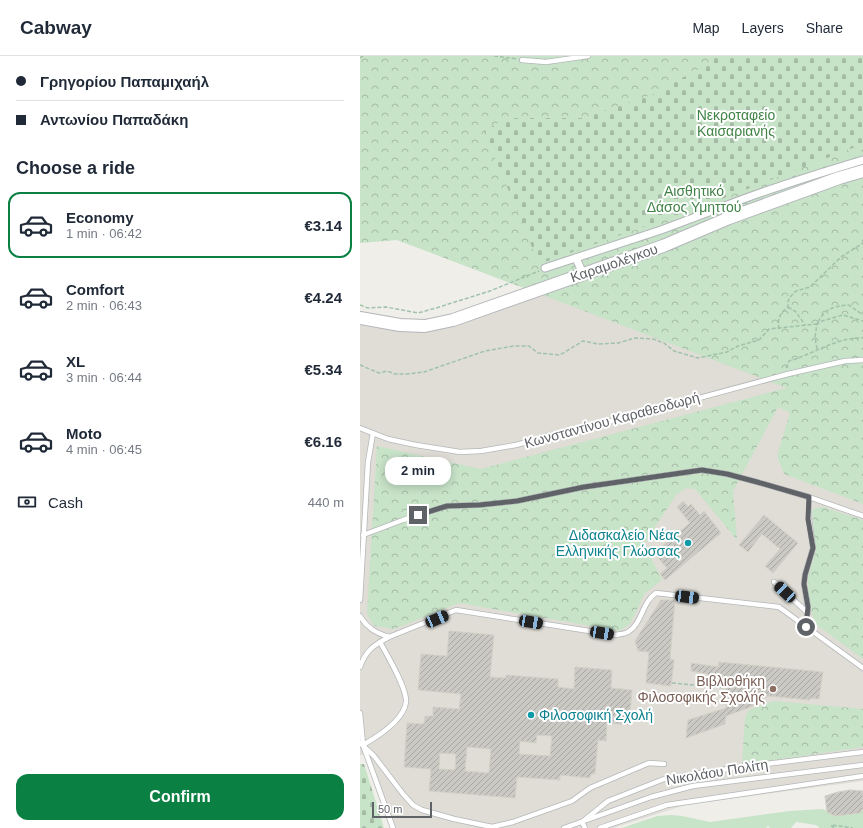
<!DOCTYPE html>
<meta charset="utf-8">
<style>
body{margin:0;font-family:Arial,sans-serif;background:#f6f6f7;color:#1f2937;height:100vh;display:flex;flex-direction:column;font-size:15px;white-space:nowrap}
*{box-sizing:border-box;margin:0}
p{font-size:13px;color:#747a83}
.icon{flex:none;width:22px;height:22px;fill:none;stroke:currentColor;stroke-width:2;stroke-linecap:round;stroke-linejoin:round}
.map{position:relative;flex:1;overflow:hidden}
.panel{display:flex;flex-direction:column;background:#fff;width:360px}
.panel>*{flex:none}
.top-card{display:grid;align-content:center;height:88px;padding:0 16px;background:#fff}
.scale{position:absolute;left:12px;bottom:10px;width:60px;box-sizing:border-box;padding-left:4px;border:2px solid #5f6266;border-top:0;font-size:11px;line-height:14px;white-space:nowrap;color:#5f6266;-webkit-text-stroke:3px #fff;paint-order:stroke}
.end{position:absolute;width:18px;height:18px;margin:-9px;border:5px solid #5f6266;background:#fff;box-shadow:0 0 0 2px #fff}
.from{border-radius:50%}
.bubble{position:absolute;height:28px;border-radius:12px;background:#fff;box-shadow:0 2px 10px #0003;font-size:13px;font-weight:800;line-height:28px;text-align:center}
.car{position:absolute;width:12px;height:24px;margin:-12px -6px;border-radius:5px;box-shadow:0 0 3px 1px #0007;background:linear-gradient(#222 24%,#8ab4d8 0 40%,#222 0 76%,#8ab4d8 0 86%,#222 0)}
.top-card b{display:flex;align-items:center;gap:14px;height:38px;font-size:15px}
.top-card b+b{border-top:1px solid #e0e1e3}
.top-card i{width:10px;height:10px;background:#1f2937}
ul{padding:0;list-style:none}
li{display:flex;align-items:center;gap:12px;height:66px;margin:0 8px 6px;padding:0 8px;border:2px solid transparent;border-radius:12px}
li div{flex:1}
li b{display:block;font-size:15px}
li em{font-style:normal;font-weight:800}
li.selected{border-color:#0b8043}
li>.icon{width:36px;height:36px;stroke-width:1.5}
h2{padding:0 16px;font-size:18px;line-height:48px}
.pay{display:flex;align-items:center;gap:10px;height:44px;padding:0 16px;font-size:15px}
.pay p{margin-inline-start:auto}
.button{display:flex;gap:8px;margin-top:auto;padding:8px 16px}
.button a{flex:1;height:46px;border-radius:12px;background:#0b8043;color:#fff;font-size:16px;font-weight:800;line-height:46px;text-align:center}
header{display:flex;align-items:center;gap:24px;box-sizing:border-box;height:56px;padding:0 20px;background:#fff;border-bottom:1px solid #e0e1e3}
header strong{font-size:19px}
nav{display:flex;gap:22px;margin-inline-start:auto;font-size:14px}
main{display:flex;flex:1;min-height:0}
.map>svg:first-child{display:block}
.education{fill:#dfddd6}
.grass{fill:#c7e3c8}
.forest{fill:url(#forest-crowns)}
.cemetery{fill:url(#cemetery-stones)}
.building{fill:url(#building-hatch);stroke:#d3d0c6;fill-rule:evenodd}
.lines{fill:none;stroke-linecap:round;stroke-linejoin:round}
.service-casing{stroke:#b4b7ba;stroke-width:6}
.pedestrian-casing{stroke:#b4b7ba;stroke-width:9}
.secondary-casing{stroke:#b4b6ba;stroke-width:14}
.path{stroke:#a0c2aa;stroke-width:1.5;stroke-dasharray:4 2;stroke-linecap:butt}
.service{stroke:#fff;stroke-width:4.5}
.pedestrian{stroke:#fff;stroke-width:7}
.secondary{stroke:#fff;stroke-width:12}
.route{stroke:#5f6266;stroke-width:5}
.culture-dot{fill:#0f9aa8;stroke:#fff;stroke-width:1.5}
.education-dot{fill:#8d6e63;stroke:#fff;stroke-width:1.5}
.labels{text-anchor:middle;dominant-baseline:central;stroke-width:4;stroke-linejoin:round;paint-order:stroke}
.park-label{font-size:14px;fill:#418346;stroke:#fff}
.street-label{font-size:14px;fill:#5f6266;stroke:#fff}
.culture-label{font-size:14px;fill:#0d838f;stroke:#fff;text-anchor:end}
.education-label{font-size:14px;fill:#785e54;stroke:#fff;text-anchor:end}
</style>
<header>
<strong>Cabway</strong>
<nav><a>Map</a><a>Layers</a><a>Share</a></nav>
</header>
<main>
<section class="panel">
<div class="top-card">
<b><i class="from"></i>Γρηγορίου Παπαμιχαήλ</b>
<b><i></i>Αντωνίου Παπαδάκη</b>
</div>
<h2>Choose a ride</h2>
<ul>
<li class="selected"><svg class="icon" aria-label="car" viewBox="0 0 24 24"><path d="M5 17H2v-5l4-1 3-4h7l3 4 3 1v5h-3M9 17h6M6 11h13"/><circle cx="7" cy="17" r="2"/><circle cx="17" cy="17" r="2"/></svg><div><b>Economy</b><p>1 min · 06:42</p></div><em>€3.14</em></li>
<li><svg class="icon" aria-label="car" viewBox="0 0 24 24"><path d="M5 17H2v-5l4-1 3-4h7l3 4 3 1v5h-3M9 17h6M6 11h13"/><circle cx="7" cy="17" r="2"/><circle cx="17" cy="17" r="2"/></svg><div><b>Comfort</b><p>2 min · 06:43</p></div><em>€4.24</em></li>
<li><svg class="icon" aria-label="car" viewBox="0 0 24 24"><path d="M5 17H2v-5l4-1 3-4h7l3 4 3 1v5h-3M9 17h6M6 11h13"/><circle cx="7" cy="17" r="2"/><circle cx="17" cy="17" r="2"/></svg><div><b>XL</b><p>3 min · 06:44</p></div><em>€5.34</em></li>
<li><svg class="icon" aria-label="car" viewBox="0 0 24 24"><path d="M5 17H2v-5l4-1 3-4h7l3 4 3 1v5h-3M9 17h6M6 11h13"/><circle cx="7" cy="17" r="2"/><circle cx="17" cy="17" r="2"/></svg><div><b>Moto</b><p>4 min · 06:45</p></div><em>€6.16</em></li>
</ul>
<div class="pay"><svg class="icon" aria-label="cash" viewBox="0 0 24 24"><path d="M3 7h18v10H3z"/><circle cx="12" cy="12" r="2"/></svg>Cash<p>440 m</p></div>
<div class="button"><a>Confirm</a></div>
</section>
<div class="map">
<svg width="503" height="772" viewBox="0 0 503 772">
<defs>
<pattern id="forest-crowns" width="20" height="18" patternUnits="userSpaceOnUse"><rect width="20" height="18" fill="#c7e3c8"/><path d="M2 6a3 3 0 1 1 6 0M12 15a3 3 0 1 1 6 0" fill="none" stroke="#a5bba6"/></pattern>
<pattern id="cemetery-stones" width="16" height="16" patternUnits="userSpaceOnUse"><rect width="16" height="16" fill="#c7e3c8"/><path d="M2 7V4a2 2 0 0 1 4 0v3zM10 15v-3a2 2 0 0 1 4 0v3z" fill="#a5bba6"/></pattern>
<pattern id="building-hatch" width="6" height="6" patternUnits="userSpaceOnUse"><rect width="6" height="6" fill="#cbc9c4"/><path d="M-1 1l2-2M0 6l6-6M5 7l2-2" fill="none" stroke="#a8a7a3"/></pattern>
</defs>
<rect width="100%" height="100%" fill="#efeee8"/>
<polygon class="education" points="503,125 503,725 325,749 253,772 30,772 7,699 0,699 0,265 68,273"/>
<polygon class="grass" points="463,753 475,760 500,757 503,753 503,772 460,772 456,769 436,766 431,772 410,772 408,770 406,772 262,772 297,760 311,759 322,760 350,766 430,755"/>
<g class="forest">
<polygon points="0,0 381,0 503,64 503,448 424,418 417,400 430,357 418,351 373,435 377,484 335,433 326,432 316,439 284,488 302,524 285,537 270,568 259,575 99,547 34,573 14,570 7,558 17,390 121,413 427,332 37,184 0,187"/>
<polygon points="462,451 503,464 503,603 454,567 448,537 448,521 456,494 452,457 453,453"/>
<polygon points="414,645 503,653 503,691 382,709 385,661 389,654"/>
</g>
<g class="cemetery">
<polygon points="358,0 503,0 503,88 359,144 179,208 124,75 147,62 222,62 292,39 334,16"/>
<polygon points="0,708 4,708 24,772 0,772"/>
</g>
<g class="building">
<polygon points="323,445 328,451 331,448 340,459 344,455 361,477 305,524 300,518 307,512 294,497 330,467 317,451"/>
<polygon points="404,459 438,487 413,517 405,510 420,493 402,478 388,496 379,489"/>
<polygon points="301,544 315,544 310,603 314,604 311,630 286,627 289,596 278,595 275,585"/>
<path d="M 89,575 L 134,579 L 130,621 L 146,622 L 146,619 L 198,623 L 198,631 L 214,633 L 215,611 L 252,614 L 251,632 L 272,634 L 269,669 L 247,667 L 246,685 L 238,684 L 235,718 L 231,718 L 230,722 L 200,719 L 200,724 L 157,721 L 155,742 L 69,735 L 71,713 L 44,711 L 47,667 L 64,668 L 65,660 L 73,660 L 73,651 L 99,653 L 101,638 L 58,634 L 61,598 L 87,600 ZM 177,679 L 192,680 L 190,700 L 159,698 L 160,685 L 176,687 ZM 107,691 L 131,693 L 129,717 L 105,715 ZM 80,697 L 96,698 L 95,714 L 79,713 Z"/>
<polygon points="359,606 463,616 459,643 450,642 450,644 409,640 393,646 393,650 366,660 365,668 326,682 328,664 366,652 367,634 366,634 366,630 347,628 348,618 331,615 331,607 358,611"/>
<polygon points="490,734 503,735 503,753 500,757 475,760 467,756 465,740 478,736"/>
</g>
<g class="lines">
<defs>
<g id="service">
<polyline points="162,4 186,6 228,0"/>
<polyline points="0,372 28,383 56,389 100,396 121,395 156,389 191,379 265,362 428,318 485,305 503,304"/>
<polyline points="3,479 43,464 87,450 119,449 157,445 224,431 342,414 367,418 397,426 449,441 503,460"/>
<polyline points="414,526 448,557"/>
<polyline points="0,544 8,406 13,377"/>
<path d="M 0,560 C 7,572 16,577 29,581 L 96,554 L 255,579 C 259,578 265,578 268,576 C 282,568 282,546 296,537 L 419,551 L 503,612"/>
<polyline points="446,571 448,551 444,528 445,519 453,492 449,463 449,441"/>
<path d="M 0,611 C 6,594 14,589 29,581"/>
<polyline points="0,657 3,689 33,772"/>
<polyline points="0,687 14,700 43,738 53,749 62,754 94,763 132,771 153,766 212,745 230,732 289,707 304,708"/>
<path d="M 3,689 C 17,681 44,664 46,646 C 47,632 27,599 20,586"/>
<polyline points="204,772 291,741 333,730 503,709"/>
<polyline points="225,772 222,766 248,745 304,723 381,711 503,696"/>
<polyline points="240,772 307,749 503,720"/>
</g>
<g id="pedestrian">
<path d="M 367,154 L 365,150 C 410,132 457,118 503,104"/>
<polyline points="216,202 223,218"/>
<polyline points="185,212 301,174 365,150"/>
</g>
<polyline id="secondary" points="0,262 40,269 65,270 93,264 303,190 369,162 479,122 503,115"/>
</defs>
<use href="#service" class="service-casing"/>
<use href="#pedestrian" class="pedestrian-casing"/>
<use href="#secondary" class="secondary-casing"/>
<g class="path">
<polyline points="134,0 157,3"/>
<polyline points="0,2 3,0"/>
<polyline points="0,249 8,252 26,251 58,257 76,252 130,235 179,215"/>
<polyline points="428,251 436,256 445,269"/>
<path d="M 419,273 C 417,263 420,257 428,251 L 428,245 L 431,240 L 436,235 L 450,231 L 481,201 L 503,187"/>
<polyline points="457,293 455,281 457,268 462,265 483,259 503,265"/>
<path d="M 0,309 L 19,317 L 27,315 L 35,318 L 47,318 L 64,316 L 125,295 L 154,290 L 169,290 L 178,297 L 200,299 L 223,285 L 238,288 L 258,287 L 275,282 L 293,283 L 304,287 L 314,295 L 338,302 L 367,296 L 378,290 L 399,284 L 409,273 L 457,268 C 464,253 473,250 489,249 L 503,259"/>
<path d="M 426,312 L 429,305 C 454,298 476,281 503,282"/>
<polyline points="312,627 366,632"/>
<polyline points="312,644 366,646"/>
<polyline points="474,772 471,769 493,772"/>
</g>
<use href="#service" class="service"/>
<use href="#pedestrian" class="pedestrian"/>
<use href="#secondary" class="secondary"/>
</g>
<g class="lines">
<polyline class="route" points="58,459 87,450 119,449 157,445 224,431 342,414 367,418 397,426 449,441 448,463 453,492 445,519 444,528 448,551 446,571"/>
</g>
<g class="culture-dot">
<circle cx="328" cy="487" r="4"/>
<circle cx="171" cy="659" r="4"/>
</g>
<circle class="education-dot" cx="413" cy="633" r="4"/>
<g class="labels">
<g class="park-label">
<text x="376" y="59">Νεκροταφείο<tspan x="376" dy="16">Καισαριανής</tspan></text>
<text x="334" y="135">Αισθητικό<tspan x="334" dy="16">Δάσος Υμηττού</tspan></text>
</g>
<g class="street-label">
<text transform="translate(254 207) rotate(-19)">Καραμολέγκου</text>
<text transform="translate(252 364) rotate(-15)">Κωνσταντίνου Καραθεοδωρή</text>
<text transform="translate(357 716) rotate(-9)">Νικολάου Πολίτη</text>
</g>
<g class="culture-label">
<text x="320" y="479">Διδασκαλείο Νέας<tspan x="320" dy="16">Ελληνικής Γλώσσας</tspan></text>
<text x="179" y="659" text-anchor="start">Φιλοσοφική Σχολή</text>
</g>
<g class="education-label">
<text x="405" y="625">Βιβλιοθήκη<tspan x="405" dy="16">Φιλοσοφικής Σχολής</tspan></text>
</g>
</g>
</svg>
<div class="scale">50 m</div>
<i class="end from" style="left:446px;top:571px"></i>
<i class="end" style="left:58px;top:459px"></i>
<div class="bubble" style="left:25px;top:401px;width:66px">2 min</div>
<i class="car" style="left:425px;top:536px;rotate:313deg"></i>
<i class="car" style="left:327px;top:541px;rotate:97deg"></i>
<i class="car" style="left:77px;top:563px;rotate:67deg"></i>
<i class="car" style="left:171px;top:566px;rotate:99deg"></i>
<i class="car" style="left:242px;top:577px;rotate:99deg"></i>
</div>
</main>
